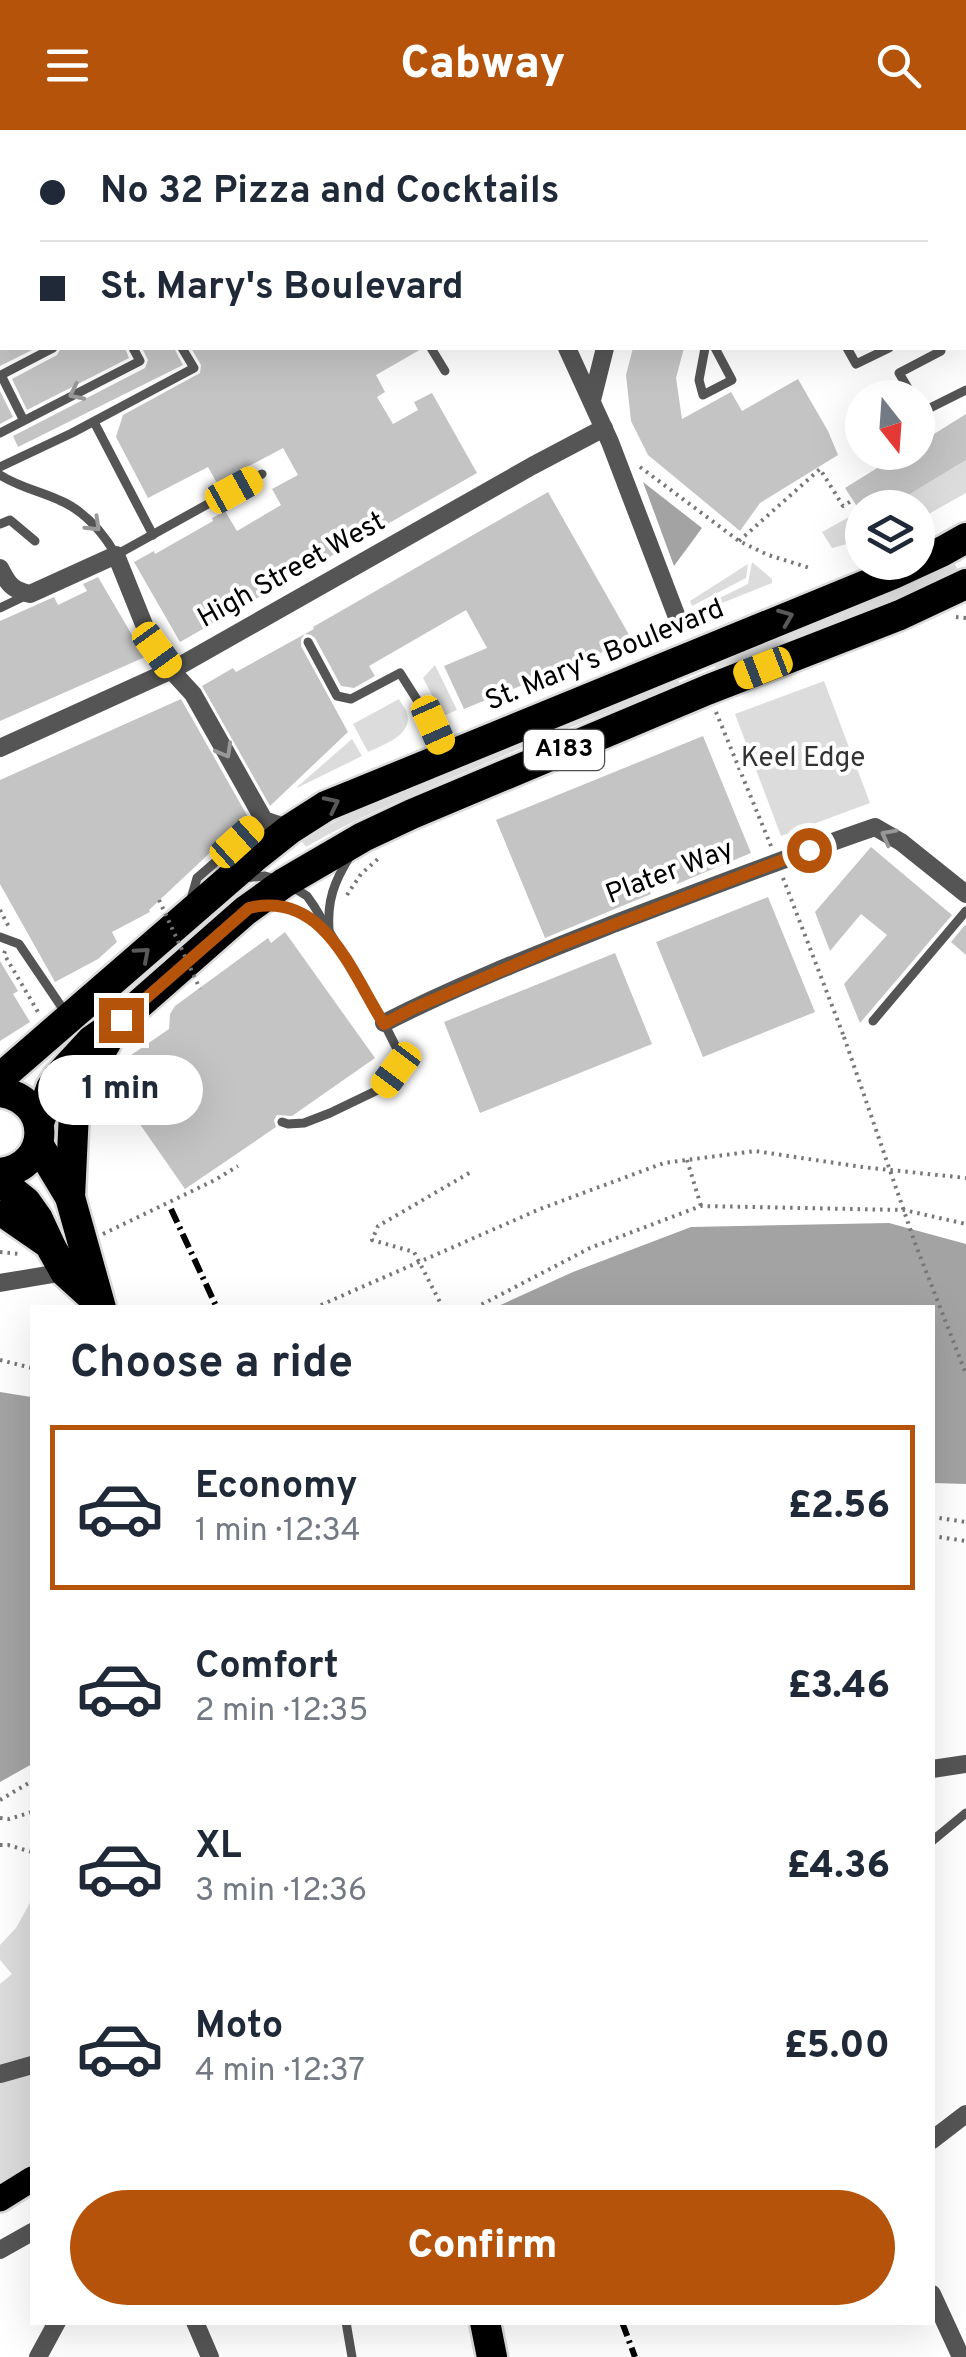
<!DOCTYPE html>
<meta charset="utf-8">
<style>
body{margin:0;font-family:Overpass,sans-serif;background:#f2f2f3;color:#1f2937;height:100vh;display:flex;flex-direction:column;font-size:38px;white-space:nowrap}
*{box-sizing:border-box;margin:0}
p{font-size:32px;color:#747a83}
.icon{flex:none;width:55px;height:55px;fill:none;stroke:currentColor;stroke-width:2;stroke-linecap:round;stroke-linejoin:round}
.map{position:relative;flex:1;overflow:hidden}
.drawer{position:absolute;left:30px;top:1175px;width:905px;height:1020px;display:flex;flex-direction:column;background:#fff;border-radius:0px;box-shadow:0 10px 40px #0002}
.drawer>*{flex:none}
.top-card{position:absolute;left:0px;top:0px;width:968px;height:220px;box-shadow:0 10px 40px #0002;display:grid;align-content:center;height:220px;padding:0 40px;background:#fff}
.needle{width:65px;rotate:163deg}
.fabs{position:absolute;left:845px;top:250px;display:grid;gap:20px}
.fabs a{display:grid;place-items:center;width:90px;height:90px;border-radius:50%;background:#fff;box-shadow:0 10px 40px #0002;font-size:50px}
.end{position:absolute;width:45px;height:45px;margin:-22px;border:12px solid #b45309;background:#fff;box-shadow:0 0 0 5px #fff}
.from{border-radius:50%}
.bubble{position:absolute;height:70px;border-radius:35px;background:#fff;box-shadow:0 10px 40px #0002;font-size:32px;font-weight:800;line-height:70px;text-align:center}
.car{position:absolute;width:30px;height:60px;margin:-30px -15px;border-radius:12px;box-shadow:0 0 8px 2px #0007;background:linear-gradient(#f5c518 24%,#345 0 40%,#f5c518 0 76%,#345 0 86%,#f5c518 0)}
.top-card b{display:flex;align-items:center;gap:35px;height:95px;font-size:38px}
.top-card b+b{border-top:2px solid #e0e1e3}
.top-card i{width:25px;height:25px;background:#1f2937}
ul{padding:0;list-style:none}
li{display:flex;align-items:center;gap:30px;height:165px;margin:0 20px 15px;padding:0 20px;border:5px solid transparent;border-radius:0px}
li div{flex:1}
li b{display:block;font-size:38px}
li em{font-style:normal;font-weight:800}
li.selected{border-color:#b45309}
li>.icon{width:90px;height:90px;stroke-width:1.5}
h2{padding:0 40px;font-size:45px;line-height:120px}
.button{display:flex;gap:20px;margin-top:auto;padding:20px 40px}
.button a{flex:1;height:115px;border-radius:60px;background:#b45309;color:#fff;font-size:40px;font-weight:800;line-height:115px;text-align:center}
header{display:flex;justify-content:space-between;align-items:center;height:130px;padding:0 40px;background:#b45309;color:#fff;font-size:45px;font-weight:800}
.map>svg:first-child{display:block}
.green{fill:#dcdcdc}
.water{fill:#a3a3a3}
.building{fill:#c4c4c4}
.lines{fill:none;stroke-linecap:round;stroke-linejoin:round}
.primary-casing{stroke:#dbdbdb;stroke-width:30}
.highway-casing{stroke:#dbdbdb;stroke-width:35}
.path{stroke:#777;stroke-width:4;stroke-dasharray:2.5 5;stroke-linecap:butt}
.lane{stroke:#555;stroke-width:9}
.street{stroke:#555;stroke-width:18}
.secondary{stroke:#222;stroke-width:20}
.primary{stroke:#000;stroke-width:25}
.highway{stroke:#000;stroke-width:30}
.rail{stroke:#000;stroke-width:6;stroke-dasharray:15 5 2.5 5;stroke-linecap:butt}
.path-bridge{stroke:#777;stroke-width:4;stroke-dasharray:2.5 5;stroke-linecap:butt}
.oneway{stroke:#999}
.oneway2{stroke:#595959}
.route{stroke:#b45309;stroke-width:12}
.labels{text-anchor:middle;dominant-baseline:central;stroke-width:8;stroke-linejoin:round;paint-order:stroke}
.shield{fill:#fff;stroke:#4c4c4c;stroke-width:2.5}
.shield-label{font-size:25px;font-weight:bold;fill:#000}
.street-label{font-size:28px;fill:#000;stroke:#fff}
.park-label{font-size:28px;fill:#333;stroke:#fff}
</style>
<header><svg class="icon" aria-label="menu" viewBox="0 0 24 24"><path d="M4 6h16M4 12h16M4 18h16"/></svg>Cabway<svg class="icon" aria-label="search" viewBox="0 0 24 24"><circle cx="10" cy="10" r="6"/><path d="M15 15l6 6"/></svg></header>
<div class="map">
<svg width="966" height="2227" viewBox="0 0 966 2227">
<rect width="100%" height="100%" fill="#fff"/>
<g class="green">
<polygon points="966,330 966,363 918,390 918,378 887,378"/>
<polygon points="860,381 862,386 862,410 832,418 822,402"/>
<polygon points="752,432 772,449 772,453 697,483 693,481 748,454"/>
<polygon points="953,432 959,441 914,464 716,539 713,529 898,459"/>
<polygon points="748,434 746,448 692,476 690,471"/>
<polygon points="435,535 457,580 443,586 423,548"/>
<path d="M 676,546 L 680,555 C 612,580 546,607 480,636 C 421,661 362,685 306,717 L 301,710 L 364,676 Z"/>
<polygon points="824,551 870,673 781,706 735,584"/>
<path d="M 399,569 C 401,574 406,578 407,584 C 413,605 383,615 368,622 L 353,594 Z"/>
<polygon points="352,609 362,626 297,658 297,657"/>
<polygon points="32,1769 32,2035 0,2054 0,1854 12,1844 0,1830 0,1815 16,1798"/>
</g>
<g class="water">
<polygon points="643,352 702,398 674,436"/>
<polygon points="889,1093 966,1114 966,1354 933,1353 932,1178 496,1177 573,1142 691,1097"/>
<polygon points="0,1262 31,1267 32,1271 32,1634 0,1652"/>
</g>
<g class="building">
<polygon points="0,218 36,218 0,236"/>
<polygon points="61,218 125,218 129,228 27,280 12,249 57,225"/>
<polygon points="142,218 174,218 183,235 18,317 13,306 145,238 148,230"/>
<polygon points="191,218 423,218 376,245 385,262 377,267 393,294 418,280 414,272 432,263 477,343 180,512 134,432 154,421 155,424 213,391 212,388 225,381 237,401 281,375 272,359 298,345 283,318 217,353 208,337 148,368 116,307 123,285 200,243 201,235"/>
<polygon points="633,218 684,218 676,248 682,289 731,262 742,281 798,249 828,301 838,325 760,373 740,401 648,325 631,291 626,245"/>
<polygon points="0,261 13,287 0,294"/>
<polygon points="966,284 966,330 887,378 858,378 845,358 903,322 918,322 918,314"/>
<polygon points="548,362 632,510 464,579 444,536 487,518 466,480 369,536 375,546 354,558 341,556 315,508 311,505 305,504 301,509 301,516 348,602 270,676 202,556 233,538 236,542 314,499 313,497"/>
<polygon points="98,447 145,527 0,591 0,491 54,467 58,475 87,461 83,454"/>
<polygon points="181,569 248,687 149,780 150,782 112,802 117,812 98,829 55,852 0,754 0,650"/>
<polygon points="703,606 751,723 677,754 672,741 645,752 651,764 545,808 496,690"/>
<polygon points="871,717 952,785 860,893 844,854 887,805 861,784 830,821 815,782"/>
<polygon points="768,767 815,882 703,927 656,812"/>
<polygon points="965,795 966,796 966,825 951,812"/>
<polygon points="285,802 375,928 292,986 277,985 274,990 276,997 185,1059 112,954 128,944 121,932 169,899 170,884 175,876 268,808 271,813"/>
<polygon points="615,823 652,914 480,983 444,892"/>
<polygon points="0,831 18,861 13,864 30,892 0,911"/>
</g>
<g class="lines">
<defs>
<g id="primary">
<polyline points="0,1083 52,1119"/>
<polyline points="0,2069 32,2049"/>
</g>
<g id="highway">
<polyline points="0,948 256,726 290,699 326,676 893,444 943,421 966,408"/>
<path d="M 0,962 C 52,969 53,1036 0,1043"/>
<polyline points="39,993 51,958 58,947 92,910 121,890 245,781 284,753 363,707 412,684 707,560 900,485 966,454"/>
<polyline points="38,1014 70,1067 101,1178"/>
<polyline points="0,1051 26,1072 38,1089 52,1119 65,1142 96,1170"/>
<polyline points="70,1067 74,982 88,941 106,913"/>
<polyline points="485,2192 492,2227"/>
</g>
</defs>
<use href="#primary" class="primary-casing"/>
<use href="#highway" class="highway-casing"/>
<g class="path">
<polyline points="640,337 739,411 768,425 810,438"/>
<polyline points="739,411 820,339 843,376 853,370"/>
<polyline points="956,487 966,488"/>
<polyline points="716,582 771,716"/>
<polyline points="783,748 844,907"/>
<polyline points="347,765 361,744 379,728"/>
<polyline points="0,780 9,797"/>
<polyline points="5,821 4,824 38,882"/>
<polyline points="687,1030 701,1076"/>
<polyline points="103,1104 215,1050 238,1036"/>
<polyline points="0,1122 20,1124"/>
<polyline points="314,1178 540,1079 664,1033 755,1021 862,1037 966,1048"/>
<polyline points="443,1178 414,1122 372,1110 378,1096 471,1042"/>
<polyline points="475,1178 590,1118 701,1076 904,1080 966,1094"/>
<polyline points="0,1230 32,1238"/>
<polyline points="932,1387 966,1392"/>
<polyline points="932,1406 966,1411"/>
<polyline points="0,1670 32,1651"/>
<polyline points="0,1688 9,1689 32,1682"/>
<polyline points="0,1715 8,1715 32,1722"/>
</g>
<g class="lane">
<polyline points="737,0 738,2"/>
<polyline points="0,141 2,145"/>
<polyline points="0,204 2,202"/>
<polyline points="431,218 445,241"/>
<polyline points="705,218 699,250 703,265 732,250 715,218"/>
<polyline points="847,218 856,234 889,218"/>
<polyline points="914,268 899,243 941,221"/>
<polyline points="918,274 922,282 966,260"/>
<polyline points="23,289 1,245 53,218"/>
<polyline points="94,292 153,405"/>
<polyline points="0,303 140,231 133,218"/>
<polyline points="0,337 72,303 194,238 182,218"/>
<path d="M 0,345 C 19,357 39,361 59,370 C 85,381 102,401 116,425 L 262,344"/>
<polyline points="0,394 10,390 35,411"/>
<polyline points="0,478 27,465"/>
<polyline points="308,512 337,566 351,569 400,543 433,595 445,622"/>
<polyline points="243,748 265,746 277,750"/>
<polyline points="191,769 197,748 263,691"/>
<path d="M 271,774 C 292,776 307,785 323,799"/>
<path d="M 329,801 C 327,770 334,752 350,726"/>
<polyline points="0,807 19,814 65,882"/>
<polyline points="873,891 966,781"/>
<polyline points="282,992 288,994 304,993 330,983 382,958 395,940 397,919 384,893 314,776 307,766 291,756"/>
<polyline points="932,1711 966,1683"/>
<polyline points="346,2192 352,2227"/>
</g>
<g class="street">
<polyline points="460,0 462,2"/>
<polyline points="862,0 863,2"/>
<polyline points="965,172 966,174"/>
<polyline points="567,218 610,312 680,495"/>
<polyline points="592,270 605,218"/>
<path d="M 0,438 C 8,454 12,460 30,464 L 116,425 L 147,502 L 171,540 L 193,564 L 264,690 L 290,699"/>
<polyline points="0,618 174,539 532,336 604,298"/>
<path d="M 384,893 C 458,855 538,824 616,793 C 702,760 788,727 875,697 L 901,712 L 966,764"/>
<polyline points="0,1153 65,1142"/>
<polyline points="932,1639 966,1634"/>
<polyline points="0,1944 32,1935"/>
<polyline points="932,2010 966,1984"/>
<polyline points="0,2120 32,2102"/>
<polyline points="932,2164 961,2227"/>
<polyline points="195,2192 210,2227"/>
<polyline points="38,2227 57,2192"/>
</g>
<polyline class="secondary" points="798,2 802,0"/>
<use href="#primary" class="primary"/>
<use href="#highway" class="highway"/>
<g class="rail">
<polyline points="171,1079 217,1178"/>
<polyline points="622,2192 635,2227"/>
</g>
<g class="path-bridge">
<polyline points="159,770 200,859"/>
<polyline points="844,907 915,1113 966,1244"/>
</g>
</g>
<defs><path id="oneway-chevron" d="M-2-3.5L2.5 0L-2 3.5" fill="none" stroke-width="1.6" stroke-linecap="round" stroke-linejoin="round" transform="scale(2.5)"/></defs>
<g class="oneway">
<use href="#oneway-chevron" transform="translate(76 263) rotate(154)"/>
<use href="#oneway-chevron" transform="translate(94 395) rotate(44)"/>
<use href="#oneway-chevron" transform="translate(225 621) rotate(61)"/>
<use href="#oneway-chevron" transform="translate(888 706) rotate(-152)"/>
</g>
<g class="oneway2">
<use href="#oneway-chevron" transform="translate(786 487) rotate(-22)"/>
<use href="#oneway-chevron" transform="translate(332 674) rotate(-26)"/>
<use href="#oneway-chevron" transform="translate(143 824) rotate(-41)"/>
</g>
<g class="lines">
<path class="route" d="M 121,890 L 249,778 C 324,760 351,842 384,894 L 412,879 L 563,814 L 809,720"/>
</g>
<g class="labels">
<rect class="shield" x="524" y="600" width="80" height="40" rx="8"/>
<g class="shield-label">
<text x="564" y="620">A183</text>
</g>
<g class="street-label">
<text transform="translate(292 441) rotate(-29)">High Street West</text>
<text transform="translate(605 526) rotate(-22)">St. Mary's Boulevard</text>
<text transform="translate(670 743) rotate(-21)">Plater Way</text>
</g>
<g class="park-label">
<text x="803" y="629">Keel Edge</text>
</g>
</g>
</svg>
<div class="fabs">
<a><svg class="needle" viewBox="-14 -14 28 28"><path d="M0-13l5 13h-10z" fill="#e53935"/><path d="M0 13l5-13h-10z" fill="#747a83"/></svg></a>
<a><svg class="icon" aria-label="layers" viewBox="0 0 24 24"><path d="M12 4l9 5-9 5-9-5zM3 14l9 5 9-5"/></svg></a>
</div>
<i class="end from" style="left:809px;top:720px"></i>
<i class="end" style="left:121px;top:890px"></i>
<div class="bubble" style="left:38px;top:925px;width:165px">1 min</div>
<i class="car" style="left:234px;top:360px;rotate:61deg"></i>
<i class="car" style="left:157px;top:520px;rotate:144deg"></i>
<i class="car" style="left:763px;top:538px;rotate:249deg"></i>
<i class="car" style="left:433px;top:595px;rotate:156deg"></i>
<i class="car" style="left:237px;top:712px;rotate:48deg"></i>
<i class="car" style="left:396px;top:940px;rotate:217deg"></i>
<div class="top-card">
<b><i class="from"></i>No 32 Pizza and Cocktails</b>
<b><i></i>St. Mary's Boulevard</b>
</div>
<section class="drawer">
<h2>Choose a ride</h2>
<ul>
<li class="selected"><svg class="icon" aria-label="car" viewBox="0 0 24 24"><path d="M5 17H2v-5l4-1 3-4h7l3 4 3 1v5h-3M9 17h6M6 11h13"/><circle cx="7" cy="17" r="2"/><circle cx="17" cy="17" r="2"/></svg><div><b>Economy</b><p>1 min · 12:34</p></div><em>£2.56</em></li>
<li><svg class="icon" aria-label="car" viewBox="0 0 24 24"><path d="M5 17H2v-5l4-1 3-4h7l3 4 3 1v5h-3M9 17h6M6 11h13"/><circle cx="7" cy="17" r="2"/><circle cx="17" cy="17" r="2"/></svg><div><b>Comfort</b><p>2 min · 12:35</p></div><em>£3.46</em></li>
<li><svg class="icon" aria-label="car" viewBox="0 0 24 24"><path d="M5 17H2v-5l4-1 3-4h7l3 4 3 1v5h-3M9 17h6M6 11h13"/><circle cx="7" cy="17" r="2"/><circle cx="17" cy="17" r="2"/></svg><div><b>XL</b><p>3 min · 12:36</p></div><em>£4.36</em></li>
<li><svg class="icon" aria-label="car" viewBox="0 0 24 24"><path d="M5 17H2v-5l4-1 3-4h7l3 4 3 1v5h-3M9 17h6M6 11h13"/><circle cx="7" cy="17" r="2"/><circle cx="17" cy="17" r="2"/></svg><div><b>Moto</b><p>4 min · 12:37</p></div><em>£5.00</em></li>
</ul>
<div class="button"><a>Confirm</a></div>
</section>
</div>
